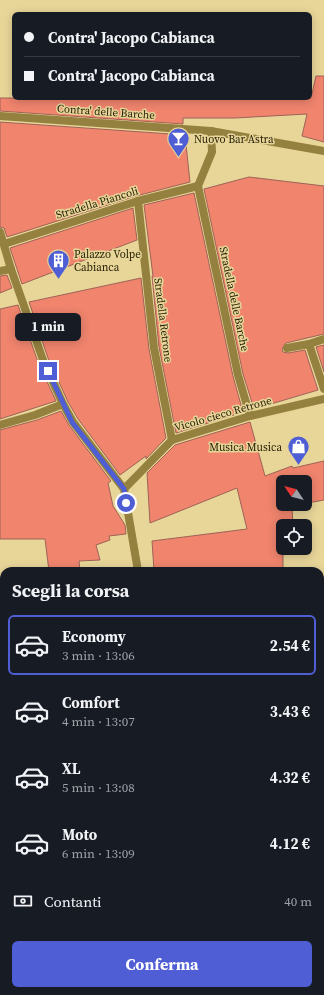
<!DOCTYPE html>
<html lang="it">
<meta charset="utf-8">
<style>
body{margin:0;font-family:"Source Serif 4",serif;background:#242831;color:#f1f3f6;height:100vh;display:flex;flex-direction:column;font-size:15px;white-space:nowrap}
*{box-sizing:border-box;margin:0}
p{font-size:13px;color:#9ea1a6}
.icon{flex:none;width:22px;height:22px;fill:none;stroke:currentColor;stroke-width:2;stroke-linecap:round;stroke-linejoin:round}
.map{position:relative;flex:1;overflow:hidden}
.panel{position:absolute;left:0px;top:567px;width:324px;height:428px;display:flex;flex-direction:column;background:#171b24;border-radius:12px 12px 0 0;box-shadow:0 2px 10px #0003}
.panel>*{flex:none}
.hud{position:absolute;left:12px;top:12px;width:300px;height:88px;border-radius:6px;box-shadow:0 2px 10px #0003;display:grid;align-content:center;height:88px;padding:0 12px;background:#171b24}
.needle{width:26px;rotate:305deg}
.tools{position:absolute;left:276px;top:475px;display:grid;gap:8px}
.tools a{display:grid;place-items:center;width:36px;height:36px;border-radius:6px;background:#171b24;box-shadow:0 2px 10px #0003;font-size:20px}
.end{position:absolute;width:18px;height:18px;margin:-9px;border:5px solid #4f5ed4;background:#fff;box-shadow:0 0 0 2px #fff}
.from{border-radius:50%}
.bubble{position:absolute;height:28px;border-radius:6px;background:#171b24;box-shadow:0 2px 10px #0003;font-size:13px;font-weight:700;line-height:28px;text-align:center}
.hud b{display:flex;align-items:center;gap:14px;height:38px;font-size:15px}
.hud b+b{border-top:1px solid #363941}
.hud i{width:10px;height:10px;background:#f1f3f6}
ul{padding:0;list-style:none}
li{display:flex;align-items:center;gap:12px;height:60px;margin:0 8px 6px;padding:0 4px;border:2px solid transparent;border-radius:6px}
li div{flex:1}
li b{display:block;font-size:15px}
li em{font-style:normal;font-weight:700}
li.active{border-color:#4f5ed4}
li>.icon{width:36px;height:36px;stroke-width:1.5}
h2{padding:0 12px;font-size:18px;line-height:48px}
.pay{display:flex;align-items:center;gap:10px;height:44px;padding:0 12px;font-size:15px}
.pay p{margin-inline-start:auto}
.primary-button{display:flex;gap:8px;margin-top:auto;padding:8px 12px}
.primary-button a{flex:1;height:46px;border-radius:6px;background:#4f5ed4;color:#fff;font-size:16px;font-weight:700;line-height:46px;text-align:center}
.map>svg:first-child{display:block}
.water{fill:#2eacc4}
.building{fill:#f0846d;stroke:#9e6356;fill-rule:evenodd}
.lines{fill:none;stroke-linecap:round;stroke-linejoin:round}
.path{stroke:#9b8e5f;stroke-width:2.5;stroke-dasharray:4 2;stroke-linecap:butt}
.street{stroke:#94813f;stroke-width:8}
.route{stroke:#4f5ed4;stroke-width:5}
.labels{text-anchor:middle;dominant-baseline:central;stroke-width:3;stroke-linejoin:round;paint-order:stroke}
.street-label{font-size:11px;fill:#282109;stroke:#e8d699}
.poi-label{font-size:11px;fill:#282109;stroke:#e8d699;text-anchor:start}
</style>
<div class="map">
<svg width="324" height="995" viewBox="0 0 324 995">
<rect width="100%" height="100%" fill="#e8d699"/>
<polygon class="water" points="324,785 324,982 319,995 256,995 257,991 320,991 320,793"/>
<g class="building">
<polygon points="316,76 324,76 324,142 302,136 307,114 235,118 183,118 183,124 0,111 0,98 311,98"/>
<polygon points="0,122 185,135 190,182 136,196 7,237 4,228 0,227"/>
<polygon points="249,177 324,186 324,334 286,343 282,349 283,352 288,353 305,350 318,390 254,409 243,374 204,189"/>
<polygon points="194,193 233,376 243,412 176,433 159,347 152,276 153,276 144,205"/>
<polygon points="133,208 137,240 22,284 10,248"/>
<polygon points="7,275 12,288 0,293 0,276"/>
<polygon points="141,278 149,349 166,438 146,459 146,456 120,475 78,419 68,402 48,358 29,302"/>
<polygon points="18,305 38,362 56,401 0,419 0,309"/>
<polygon points="324,345 324,372 316,347"/>
<polygon points="61,411 69,425 111,481 108,483 113,506 125,525 126,534 109,536 110,540 96,545 100,560 79,561 80,571 49,571 45,539 0,539 0,430 37,420"/>
<path d="M 250,422 L 265,476 L 292,466 L 293,468 L 324,461 L 324,500 L 292,506 L 293,526 L 283,526 L 283,571 L 154,571 L 152,541 L 247,529 L 237,488 L 150,523 L 147,473 L 175,445 ZM 283,482 L 305,482 L 305,504 L 283,504 Z"/>
</g>
<g class="lines">
<polyline class="path" points="320,776 324,778"/>
<g class="street">
<polyline points="0,116 211,131 324,151"/>
<polyline points="198,186 238,375 250,416"/>
<polyline points="198,186 212,152 211,131"/>
<polyline points="138,201 154,348 172,440"/>
<polyline points="0,232 11,269 43,360 63,404 73,422 124,489 138,571"/>
<polyline points="4,244 138,201 198,186"/>
<polyline points="0,271 11,269"/>
<polyline points="324,339 309,344 324,389"/>
<polyline points="287,348 309,344"/>
<polyline points="0,425 35,415 63,404"/>
<polyline points="124,489 172,440 250,416 324,399"/>
<polyline points="0,663 4,664"/>
<polyline points="140,995 140,991"/>
</g>
</g>
<g class="lines">
<polyline class="route" points="48,371 72,422 124,489 126,503"/>
</g>
<defs>
<symbol id="bar-pin" viewBox="-11 -11 22 30"><path d="M0 17L-7.5 6A9.5 9.5 0 1 1 7.5 6Z" fill="#4f5ed4" stroke="#e8d699"/><path d="M-6-5H6L.8 .8V4.5H3.5V6h-7V4.5H-.8V.8Z" fill="#fff"/></symbol>
<symbol id="building-pin" viewBox="-11 -11 22 30"><path d="M0 17L-7.5 6A9.5 9.5 0 1 1 7.5 6Z" fill="#4f5ed4" stroke="#e8d699"/><path d="M-4-6H4V6H1V3H-1V6H-4ZM-2.5-4.3h1.7v1.8h-1.7ZM.8-4.3h1.7v1.8H.8ZM-2.5-1h1.7V.8h-1.7ZM.8-1h1.7V.8H.8Z" fill="#fff"/></symbol>
<symbol id="shop-pin" viewBox="-11 -11 22 30"><path d="M0 17L-7.5 6A9.5 9.5 0 1 1 7.5 6Z" fill="#4f5ed4" stroke="#e8d699"/><path d="M-5-2.5h2.3a2.7 3.5 0 0 1 5.4 0H5L5.5 6h-11ZM-1.5-2.5h3a1.5 2.3 0 0 0-3 0Z" fill="#fff"/></symbol>
</defs>
<g fill-rule="evenodd">
<use href="#bar-pin" x="166" y="126" width="25" height="34"/>
<use href="#building-pin" x="46" y="248" width="25" height="34"/>
<use href="#shop-pin" x="286" y="434" width="25" height="34"/>
</g>
<g class="labels">
<g class="street-label">
<text transform="translate(106 112) rotate(4)">Contra' delle Barche</text>
<text transform="translate(97 203) rotate(-17)">Stradella Piancoli</text>
<text transform="translate(234 299) rotate(78)">Stradella delle Barche</text>
<text transform="translate(163 320) rotate(83)">Stradella Retrone</text>
<text transform="translate(223 414) rotate(-16)">Vicolo cieco Retrone</text>
</g>
<g class="poi-label">
<text x="194" y="139">Nuovo Bar Astra</text>
<text x="74" y="254">Palazzo Volpe<tspan x="74" dy="13">Cabianca</tspan></text>
<text x="282" y="447" text-anchor="end">Musica Musica</text>
</g>
</g>
</svg>
<div class="tools">
<a><svg class="needle" viewBox="-14 -14 28 28"><path d="M0-13l5 13h-10z" fill="#e53935"/><path d="M0 13l5-13h-10z" fill="#9ea1a6"/></svg></a>
<a><svg class="icon" aria-label="locate" viewBox="0 0 24 24"><circle cx="12" cy="12" r="6"/><path d="M12 2v4M12 18v4M2 12h4M18 12h4"/></svg></a>
</div>
<i class="end from" style="left:126px;top:503px"></i>
<i class="end" style="left:48px;top:371px"></i>
<div class="bubble" style="left:15px;top:313px;width:66px">1 min</div>
<div class="hud">
<b><i class="from"></i>Contra' Jacopo Cabianca</b>
<b><i></i>Contra' Jacopo Cabianca</b>
</div>
<section class="panel">
<h2>Scegli la corsa</h2>
<ul>
<li class="active"><svg class="icon" aria-label="car" viewBox="0 0 24 24"><path d="M5 17H2v-5l4-1 3-4h7l3 4 3 1v5h-3M9 17h6M6 11h13"/><circle cx="7" cy="17" r="2"/><circle cx="17" cy="17" r="2"/></svg><div><b>Economy</b><p>3 min · 13:06</p></div><em>2.54 €</em></li>
<li><svg class="icon" aria-label="car" viewBox="0 0 24 24"><path d="M5 17H2v-5l4-1 3-4h7l3 4 3 1v5h-3M9 17h6M6 11h13"/><circle cx="7" cy="17" r="2"/><circle cx="17" cy="17" r="2"/></svg><div><b>Comfort</b><p>4 min · 13:07</p></div><em>3.43 €</em></li>
<li><svg class="icon" aria-label="car" viewBox="0 0 24 24"><path d="M5 17H2v-5l4-1 3-4h7l3 4 3 1v5h-3M9 17h6M6 11h13"/><circle cx="7" cy="17" r="2"/><circle cx="17" cy="17" r="2"/></svg><div><b>XL</b><p>5 min · 13:08</p></div><em>4.32 €</em></li>
<li><svg class="icon" aria-label="car" viewBox="0 0 24 24"><path d="M5 17H2v-5l4-1 3-4h7l3 4 3 1v5h-3M9 17h6M6 11h13"/><circle cx="7" cy="17" r="2"/><circle cx="17" cy="17" r="2"/></svg><div><b>Moto</b><p>6 min · 13:09</p></div><em>4.12 €</em></li>
</ul>
<div class="pay"><svg class="icon" aria-label="cash" viewBox="0 0 24 24"><path d="M3 7h18v10H3z"/><circle cx="12" cy="12" r="2"/></svg>Contanti<p>40 m</p></div>
<div class="primary-button"><a>Conferma</a></div>
</section>
</div>
